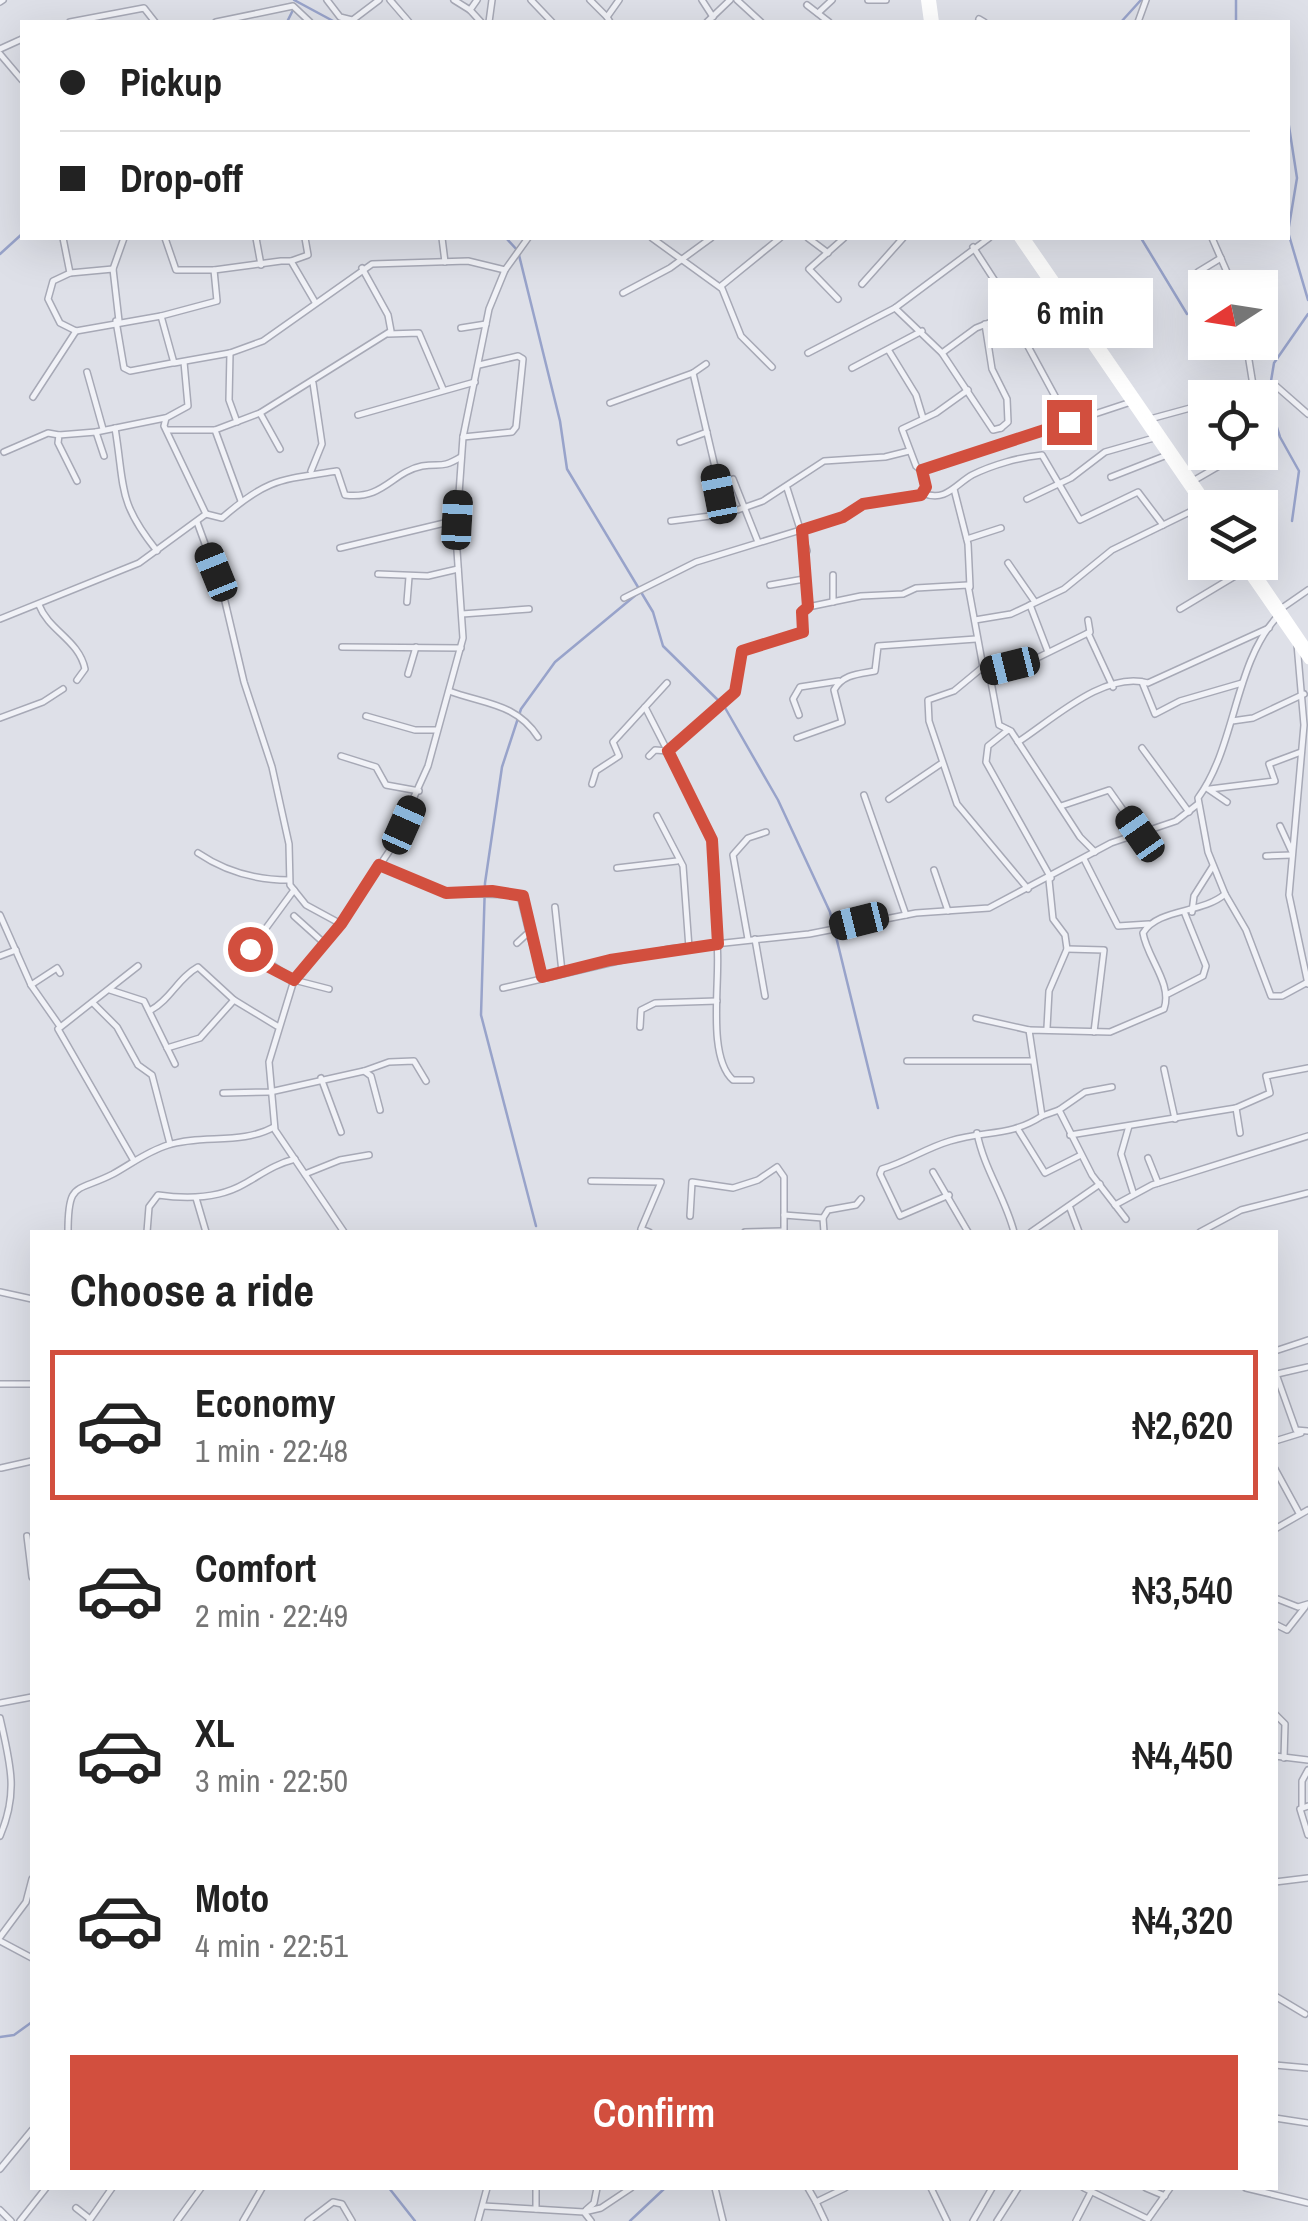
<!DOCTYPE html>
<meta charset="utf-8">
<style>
body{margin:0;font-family:"Archivo Narrow",sans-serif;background:#f6f6f6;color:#222;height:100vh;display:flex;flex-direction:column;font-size:38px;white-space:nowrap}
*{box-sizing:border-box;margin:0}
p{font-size:32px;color:#767676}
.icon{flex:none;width:55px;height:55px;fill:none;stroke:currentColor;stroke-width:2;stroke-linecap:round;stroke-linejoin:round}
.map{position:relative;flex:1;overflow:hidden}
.panel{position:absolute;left:30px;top:1230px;width:1248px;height:960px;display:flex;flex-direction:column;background:#fff;border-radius:0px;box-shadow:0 10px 40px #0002}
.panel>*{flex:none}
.top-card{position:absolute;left:20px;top:20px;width:1270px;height:220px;border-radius:0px;box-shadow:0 10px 40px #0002;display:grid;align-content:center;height:220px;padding:0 40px;background:#fff}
.needle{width:65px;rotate:258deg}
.controls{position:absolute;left:1188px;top:270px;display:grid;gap:20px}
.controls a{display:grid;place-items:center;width:90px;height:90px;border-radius:0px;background:#fff;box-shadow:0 10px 40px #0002;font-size:50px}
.end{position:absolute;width:45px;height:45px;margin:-22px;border:12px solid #d24f3e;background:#fff;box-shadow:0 0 0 5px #fff}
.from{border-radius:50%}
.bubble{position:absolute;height:70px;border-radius:0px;background:#fff;box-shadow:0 10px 40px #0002;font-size:32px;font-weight:600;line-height:70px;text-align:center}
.car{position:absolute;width:30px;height:60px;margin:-30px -15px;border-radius:12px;box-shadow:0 0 8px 2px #0007;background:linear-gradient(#222 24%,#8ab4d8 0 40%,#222 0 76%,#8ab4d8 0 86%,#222 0)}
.top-card b{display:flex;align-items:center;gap:35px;height:95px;font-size:38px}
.top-card b+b{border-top:2px solid #e0e0e0}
.top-card i{width:25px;height:25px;background:#222}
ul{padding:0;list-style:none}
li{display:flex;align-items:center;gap:30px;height:150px;margin:0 20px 15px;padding:0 20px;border:5px solid transparent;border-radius:0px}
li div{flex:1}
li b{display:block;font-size:38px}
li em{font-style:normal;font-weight:600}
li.active{border-color:#d24f3e}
li>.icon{width:90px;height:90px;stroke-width:1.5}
h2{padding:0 40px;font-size:45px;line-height:120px}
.primary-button{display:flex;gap:20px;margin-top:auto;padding:20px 40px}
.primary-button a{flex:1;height:115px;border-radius:0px;background:#d24f3e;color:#fff;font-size:40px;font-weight:600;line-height:115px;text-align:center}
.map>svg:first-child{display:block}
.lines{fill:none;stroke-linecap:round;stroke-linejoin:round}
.stream{stroke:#98a3ca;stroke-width:2.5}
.minor-casing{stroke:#a7a9b6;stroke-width:8}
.minor{stroke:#f1f2f7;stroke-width:5}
.secondary{stroke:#fff;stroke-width:8}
.route{stroke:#d24f3e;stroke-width:12}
</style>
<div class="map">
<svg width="1308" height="2221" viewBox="0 0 1308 2221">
<rect width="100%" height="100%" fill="#dee0e8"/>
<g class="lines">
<g class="stream">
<polyline points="294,0 335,22"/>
<polyline points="1236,0 1236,22"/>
<polyline points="287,22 293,10"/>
<polyline points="1121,22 1141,0"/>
<polyline points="1288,120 1297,178 1288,232 1308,300"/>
<polyline points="506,238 518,251 560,421 567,469 653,612 663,646 724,706 778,800 830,912 878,1108"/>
<polyline points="1141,238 1187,314"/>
<polyline points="0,254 22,234"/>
<polyline points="1292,521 1299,471 1280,437 1268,399 1274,363 1308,314"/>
<polyline points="536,1226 481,1015 485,883 502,767 521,709 555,662 637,594"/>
<polyline points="0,2037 14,2035 32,2022"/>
<polyline points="389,2188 415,2221"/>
<polyline points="630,2221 665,2188"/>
</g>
<defs>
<g id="minor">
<polyline points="327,0 340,17 352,20"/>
<polyline points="390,0 409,22"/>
<polyline points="454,0 470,10"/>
<polyline points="477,0 470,10 481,22"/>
<polyline points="531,0 552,22"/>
<polyline points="590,0 607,17"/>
<polyline points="702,0 713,17"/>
<polyline points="737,0 761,22"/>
<polyline points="868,0 886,0"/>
<polyline points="0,2 3,0"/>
<polyline points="807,5 829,22"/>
<polyline points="818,13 832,0"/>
<polyline points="979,19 984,22"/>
<polyline points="70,22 144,8 155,22"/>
<polyline points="216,22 293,6 310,22"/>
<polyline points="350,22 379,0"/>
<polyline points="489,22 492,0"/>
<polyline points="610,22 607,17 619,0"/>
<polyline points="707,22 730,0"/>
<polyline points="1138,22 1146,0"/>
<polyline points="0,49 22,39"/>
<polyline points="0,54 22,80"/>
<polyline points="63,238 70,273"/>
<polyline points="165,238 176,270 214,270"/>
<polyline points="256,238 261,265"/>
<polyline points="442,238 445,262"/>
<polyline points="652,238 721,288"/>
<polyline points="808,238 828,253"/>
<polyline points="1212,238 1234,288"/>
<polyline points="973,247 1015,312"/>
<polyline points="291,261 308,255 305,238"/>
<polyline points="113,269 70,273 53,281 48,299 60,323 76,331 161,316 174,363 230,353 263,341 372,264 468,261 505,270"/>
<polyline points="862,284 903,238"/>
<polyline points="1208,288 1198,272 1221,258"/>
<polyline points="623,293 670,268 711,238"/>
<polyline points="838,299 809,269 844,238"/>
<polyline points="895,308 942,353 993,430 1001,428"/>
<polyline points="1011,315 1069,422"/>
<polyline points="161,316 217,301 214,270 281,261 291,261 315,302"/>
<polyline points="116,321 124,368 130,371 172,363"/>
<polyline points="119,321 113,269 124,238"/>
<polyline points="985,324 992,369 1007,399 1008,422 1001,428"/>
<polyline points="461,328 486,324"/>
<polyline points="388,334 419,333 443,389"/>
<polyline points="889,351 916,395 923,418"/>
<polyline points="230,353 229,400 237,422"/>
<polyline points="808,353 895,308 989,238"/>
<polyline points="942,353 976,328 1058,296"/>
<polyline points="706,364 693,373 726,514 763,501 824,461 885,457 909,451"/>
<polyline points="772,367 741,336 721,286 780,238"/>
<polyline points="852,368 922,331"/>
<polyline points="87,372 103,429"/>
<polyline points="1250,390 1276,386 1308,414"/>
<polyline points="33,397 76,331"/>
<polyline points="1224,398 1253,385 1246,342"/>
<polyline points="610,403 693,373"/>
<polyline points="1198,406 1205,418"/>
<polyline points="260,413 280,449"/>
<polyline points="358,415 475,382"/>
<polyline points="1150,419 1205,404"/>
<path d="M 115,428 C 125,488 117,501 157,551"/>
<polyline points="167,430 215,430 241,501"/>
<polyline points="215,430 260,413 391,331 388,315 362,268"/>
<polyline points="463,437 512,432 516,427 523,359 518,356 479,365"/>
<polyline points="680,442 707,432"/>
<polyline points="4,452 48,433 59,435"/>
<polyline points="104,456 96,432 165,418"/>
<polyline points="311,471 322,444 313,383"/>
<polyline points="922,471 1131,402"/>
<polyline points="1111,477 1167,455"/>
<polyline points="733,479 758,542"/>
<polyline points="77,481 58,443 59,435 96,432"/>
<polyline points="1193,481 1243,452"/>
<polyline points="954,489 968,544 970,587"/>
<path d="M 923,493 C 945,503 956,484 972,475 C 992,465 1020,457 1042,455 L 1080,520 L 1138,492 L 1163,525"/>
<polyline points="1027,499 1071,478 1105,452 1154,438"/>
<path d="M 206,514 L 222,518 C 268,478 280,480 337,471 L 345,495 C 384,500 392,472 422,466 C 441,463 441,469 461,457"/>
<polyline points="671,521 726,514"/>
<polyline points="197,522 223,593 244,682 272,767 289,844 290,885 306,905 341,924"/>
<polyline points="967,539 1001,528"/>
<polyline points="340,548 457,520"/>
<polyline points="1008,563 1035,602"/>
<polyline points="378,574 428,576 458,569"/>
<polyline points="833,575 833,602"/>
<polyline points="770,585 804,579"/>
<polyline points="624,598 696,562 843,517 863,504 921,495 925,487 922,471 916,466 902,429 936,413 968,390"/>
<polyline points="407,602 409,577"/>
<path d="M 39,605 C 49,631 79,640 85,669 L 77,680"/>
<polyline points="1030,605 1048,652"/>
<polyline points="808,607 861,596 903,594 916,588 968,585 983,667 989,671 999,725 1011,731 1080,837 1095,852"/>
<polyline points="1282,608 1308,590"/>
<polyline points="1180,609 1245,570"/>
<polyline points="462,614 529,609"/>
<polyline points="0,619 139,563 206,514 164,426 166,418 188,406 184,362"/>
<polyline points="975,620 1011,614 1064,589 1112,550 1202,506"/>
<polyline points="1088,633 1113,687"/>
<polyline points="1297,644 1304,725 1289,895 1308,984"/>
<polyline points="342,647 461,648"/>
<polyline points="983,667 954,691 928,700 929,721 957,804 1028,889"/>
<polyline points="989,671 1033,660 1090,632 1088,620"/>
<polyline points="408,674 416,647"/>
<polyline points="1142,682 1155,714 1180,701 1242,683"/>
<path d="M 449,691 C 484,704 516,703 538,737"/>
<polyline points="645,707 711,836 718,943"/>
<polyline points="799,715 793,699 800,687 839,681"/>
<polyline points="366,716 415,730 437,730"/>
<polyline points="0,718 43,702 63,689"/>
<polyline points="1232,721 1253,718 1304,694"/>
<polyline points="1008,730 988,746 986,762 1051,878"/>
<path d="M 797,738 L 842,722 L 834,690 C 843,674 859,674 875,671 L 878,646 L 976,639"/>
<path d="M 1018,742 C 1052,720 1105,670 1148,683 L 1269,628"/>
<polyline points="1142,748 1189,812"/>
<polyline points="341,756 376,767 386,785 419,791"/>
<polyline points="649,756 655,750 668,751 735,692 742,651 803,632 802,613 808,607 803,560 807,551 787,488"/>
<polyline points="592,784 596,771 619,756 613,742 667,683"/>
<polyline points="1208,789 1227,802"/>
<polyline points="1210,789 1275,781 1269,764 1301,752"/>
<polyline points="864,795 906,915"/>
<polyline points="889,799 942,763"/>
<polyline points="1061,806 1109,790 1140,834"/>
<polyline points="657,816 683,866 689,948"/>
<polyline points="1280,826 1292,852"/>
<path d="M 198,853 C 226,872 256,880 289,880"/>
<polyline points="1266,856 1292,855"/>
<polyline points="1084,859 1118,926 1149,924"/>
<polyline points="380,866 446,893 520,895 529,932 517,943"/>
<polyline points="617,868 677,861"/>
<polyline points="934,870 948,911"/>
<polyline points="294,890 250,950 294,980 329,989"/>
<polyline points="1225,894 1246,930 1271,996 1282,996 1306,983"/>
<polyline points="555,907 562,972"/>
<polyline points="1192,912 1194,896 1213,866"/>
<polyline points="0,915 31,985 59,1025"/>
<polyline points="294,916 324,943"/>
<polyline points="529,932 542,977"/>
<polyline points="748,939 733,855 748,838 766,832"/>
<polyline points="755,939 765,996"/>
<path d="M 717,944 C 721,978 706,1056 733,1080 L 751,1080"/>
<polyline points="1067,949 1104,950 1094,1032"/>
<polyline points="0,956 16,950"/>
<polyline points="31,985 57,968 60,973"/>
<polyline points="503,988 669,949 809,934 916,913 989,908 1111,843 1176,821 1198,804"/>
<polyline points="110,990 144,1001 175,1064"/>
<polyline points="1168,994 1203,976 1206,966 1185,914"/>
<polyline points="94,1004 117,1027 138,1065 152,1075 170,1144"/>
<path d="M 151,1010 C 171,999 178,978 198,967 L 234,1000 L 277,1026"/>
<polyline points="976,1018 1029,1030"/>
<polyline points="640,1027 641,1010 655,1003 717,1001"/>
<polyline points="1047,1028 1049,991 1067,949 1065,935 1053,919 1049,880"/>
<polyline points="167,1048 200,1038 234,1000"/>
<polyline points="907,1061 1032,1061"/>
<polyline points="1164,1069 1175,1119"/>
<polyline points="364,1071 389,1062 414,1061 426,1081"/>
<polyline points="321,1078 341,1132"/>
<polyline points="223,1093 270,1092 364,1071 371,1076 380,1110"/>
<polyline points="1236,1108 1240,1133"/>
<polyline points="1059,1110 1085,1092 1112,1087"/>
<polyline points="1042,1116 1059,1110 1092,1175 1126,1219"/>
<polyline points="1129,1126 1121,1154 1133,1192"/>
<polyline points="1019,1131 1045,1173 1081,1155"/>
<path d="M 977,1133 C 984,1169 1005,1197 1014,1232"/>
<polyline points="1070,1135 1236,1108 1270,1093 1266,1076 1308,1068"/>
<polyline points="1148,1158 1158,1183"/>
<polyline points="134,1161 58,1029 138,966"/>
<polyline points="933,1172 968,1232"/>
<polyline points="305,1174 340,1160 369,1155"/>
<polyline points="591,1181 661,1182 641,1229 649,1232"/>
<path d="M 949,1195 L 900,1216 L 880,1174 L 882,1169 C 906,1162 926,1148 950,1141 C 985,1130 1010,1137 1042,1116 L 1029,1030 L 1110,1032 L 1164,1009 C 1173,984 1147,958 1143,933 C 1158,908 1202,914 1225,894 L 1208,852 L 1198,798 C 1236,746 1234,664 1277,617"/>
<polyline points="196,1198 206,1232"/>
<polyline points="1115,1205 1152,1185 1308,1136"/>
<polyline points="1070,1208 1079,1232"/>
<polyline points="690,1216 692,1182 733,1188 758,1180 777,1167 784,1177 784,1215"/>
<path d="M 68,1232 C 68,1180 76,1193 113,1174 C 131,1164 148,1151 168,1145 C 202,1134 242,1145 274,1127"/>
<path d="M 147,1232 L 149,1207 L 158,1195 C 186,1199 218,1199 244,1184 C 262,1174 275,1164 295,1159"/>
<polyline points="344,1232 275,1130 269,1062 294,980 341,924 390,850 428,766 463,638 456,536 463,437 489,309 505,270 528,238"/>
<polyline points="745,1232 783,1231"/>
<polyline points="784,1232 784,1215 823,1218"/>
<polyline points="824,1232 823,1218 828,1210 856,1205 861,1199"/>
<polyline points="1031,1232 1100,1184"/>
<polyline points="1200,1232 1241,1210 1308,1193"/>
<polyline points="0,1292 32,1299"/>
<polyline points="1275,1351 1308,1340"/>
<polyline points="1276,1374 1296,1430 1308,1431"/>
<polyline points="1277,1374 1308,1367"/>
<polyline points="0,1384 32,1384"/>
<polyline points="1275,1441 1301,1433"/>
<polyline points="1,1468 32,1461"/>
<polyline points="1275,1469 1299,1513"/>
<polyline points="1275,1529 1308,1510"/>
<polyline points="27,1536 32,1577"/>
<polyline points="1275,1598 1298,1607 1308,1604"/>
<polyline points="1275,1624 1287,1630 1305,1607"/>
<polyline points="0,1703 32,1697"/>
<polyline points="1275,1714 1285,1724 1284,1758"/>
<path d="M 0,1718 C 10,1763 19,1792 0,1836"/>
<polyline points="1275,1756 1308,1760"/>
<polyline points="1302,1806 1302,1781 1308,1770"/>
<polyline points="1308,1806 1300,1809 1308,1835"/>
<polyline points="1275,1882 1308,1878"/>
<polyline points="0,1937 26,1902 32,1879"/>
<polyline points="0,1941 32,1958"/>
<polyline points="1275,1996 1305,2014"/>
<polyline points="1275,2065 1308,2068"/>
<polyline points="1275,2118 1308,2123"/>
<polyline points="0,2169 32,2130"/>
<polyline points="536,2188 536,2209"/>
<polyline points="715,2188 723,2221"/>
<polyline points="808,2188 816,2202"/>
<polyline points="931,2188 947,2221"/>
<polyline points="1084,2188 1148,2219 1170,2188"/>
<polyline points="1146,2188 1165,2196"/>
<polyline points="1246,2188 1308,2203"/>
<polyline points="483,2206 584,2212 591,2221"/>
<polyline points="76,2208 90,2219"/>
<polyline points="0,2210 11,2221"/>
<polyline points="586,2210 594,2203 597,2188"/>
<polyline points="584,2212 601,2208 631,2188"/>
<polyline points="20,2221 46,2188"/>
<polyline points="89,2221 112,2188"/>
<polyline points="177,2221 201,2188"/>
<polyline points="243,2221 262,2188"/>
<polyline points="308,2221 333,2202 342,2204 352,2221"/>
<polyline points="478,2221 487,2188"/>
<polyline points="825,2221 816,2202 845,2188"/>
<polyline points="973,2221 992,2188"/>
<polyline points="997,2221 1018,2188"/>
<polyline points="1076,2221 1091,2192"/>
</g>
</defs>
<use href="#minor" class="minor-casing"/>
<use href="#minor" class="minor"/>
<g class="secondary">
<polyline points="925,0 928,22"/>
<polyline points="932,0 935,22"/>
<polyline points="1018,238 1205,511"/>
<polyline points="1026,238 1212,508"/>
<polyline points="1240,562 1308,660"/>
<polyline points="1249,562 1308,649"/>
</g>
</g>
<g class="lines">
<polyline class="route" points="250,949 269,967 294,980 341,924 379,865 446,893 492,891 523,896 542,977 610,960 718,944 712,840 668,751 735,692 742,651 803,632 802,612 808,607 802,530 843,517 863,504 921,495 926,487 922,470 1069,422"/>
</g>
</svg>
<div class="controls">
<a><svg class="needle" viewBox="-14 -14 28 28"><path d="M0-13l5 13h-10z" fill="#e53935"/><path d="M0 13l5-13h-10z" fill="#767676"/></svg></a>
<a><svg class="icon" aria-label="locate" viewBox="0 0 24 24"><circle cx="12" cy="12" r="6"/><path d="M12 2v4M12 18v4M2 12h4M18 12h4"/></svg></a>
<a><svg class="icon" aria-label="layers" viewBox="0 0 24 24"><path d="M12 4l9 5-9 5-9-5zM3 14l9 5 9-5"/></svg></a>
</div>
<i class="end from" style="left:250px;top:949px"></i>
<i class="end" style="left:1069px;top:422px"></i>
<div class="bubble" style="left:988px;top:278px;width:165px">6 min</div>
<i class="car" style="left:719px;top:494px;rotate:349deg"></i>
<i class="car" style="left:457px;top:520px;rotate:3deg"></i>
<i class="car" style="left:216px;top:572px;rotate:338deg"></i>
<i class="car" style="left:1010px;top:666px;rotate:256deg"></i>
<i class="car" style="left:404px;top:825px;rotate:24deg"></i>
<i class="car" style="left:1140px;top:834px;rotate:325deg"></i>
<i class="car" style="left:859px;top:921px;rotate:256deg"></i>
<div class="top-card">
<b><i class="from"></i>Pickup</b>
<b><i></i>Drop-off</b>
</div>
<section class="panel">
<h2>Choose a ride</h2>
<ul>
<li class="active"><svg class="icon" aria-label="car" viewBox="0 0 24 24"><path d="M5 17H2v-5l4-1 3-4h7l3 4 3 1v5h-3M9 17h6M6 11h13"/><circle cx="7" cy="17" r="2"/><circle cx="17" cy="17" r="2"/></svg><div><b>Economy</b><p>1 min · 22:48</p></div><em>₦2,620</em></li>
<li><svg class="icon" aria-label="car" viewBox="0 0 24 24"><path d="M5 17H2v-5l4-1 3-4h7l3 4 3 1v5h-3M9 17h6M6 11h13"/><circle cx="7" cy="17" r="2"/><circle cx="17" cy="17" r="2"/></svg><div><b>Comfort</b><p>2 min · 22:49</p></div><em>₦3,540</em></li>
<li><svg class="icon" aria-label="car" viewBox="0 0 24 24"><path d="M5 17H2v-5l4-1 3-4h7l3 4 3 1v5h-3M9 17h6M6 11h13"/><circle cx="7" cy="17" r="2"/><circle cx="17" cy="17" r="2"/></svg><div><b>XL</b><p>3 min · 22:50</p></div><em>₦4,450</em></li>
<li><svg class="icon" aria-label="car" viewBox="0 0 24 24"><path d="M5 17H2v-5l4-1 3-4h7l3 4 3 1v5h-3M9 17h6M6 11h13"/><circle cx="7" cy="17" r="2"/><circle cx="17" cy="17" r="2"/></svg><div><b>Moto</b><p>4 min · 22:51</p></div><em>₦4,320</em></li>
</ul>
<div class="primary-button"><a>Confirm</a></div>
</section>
</div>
